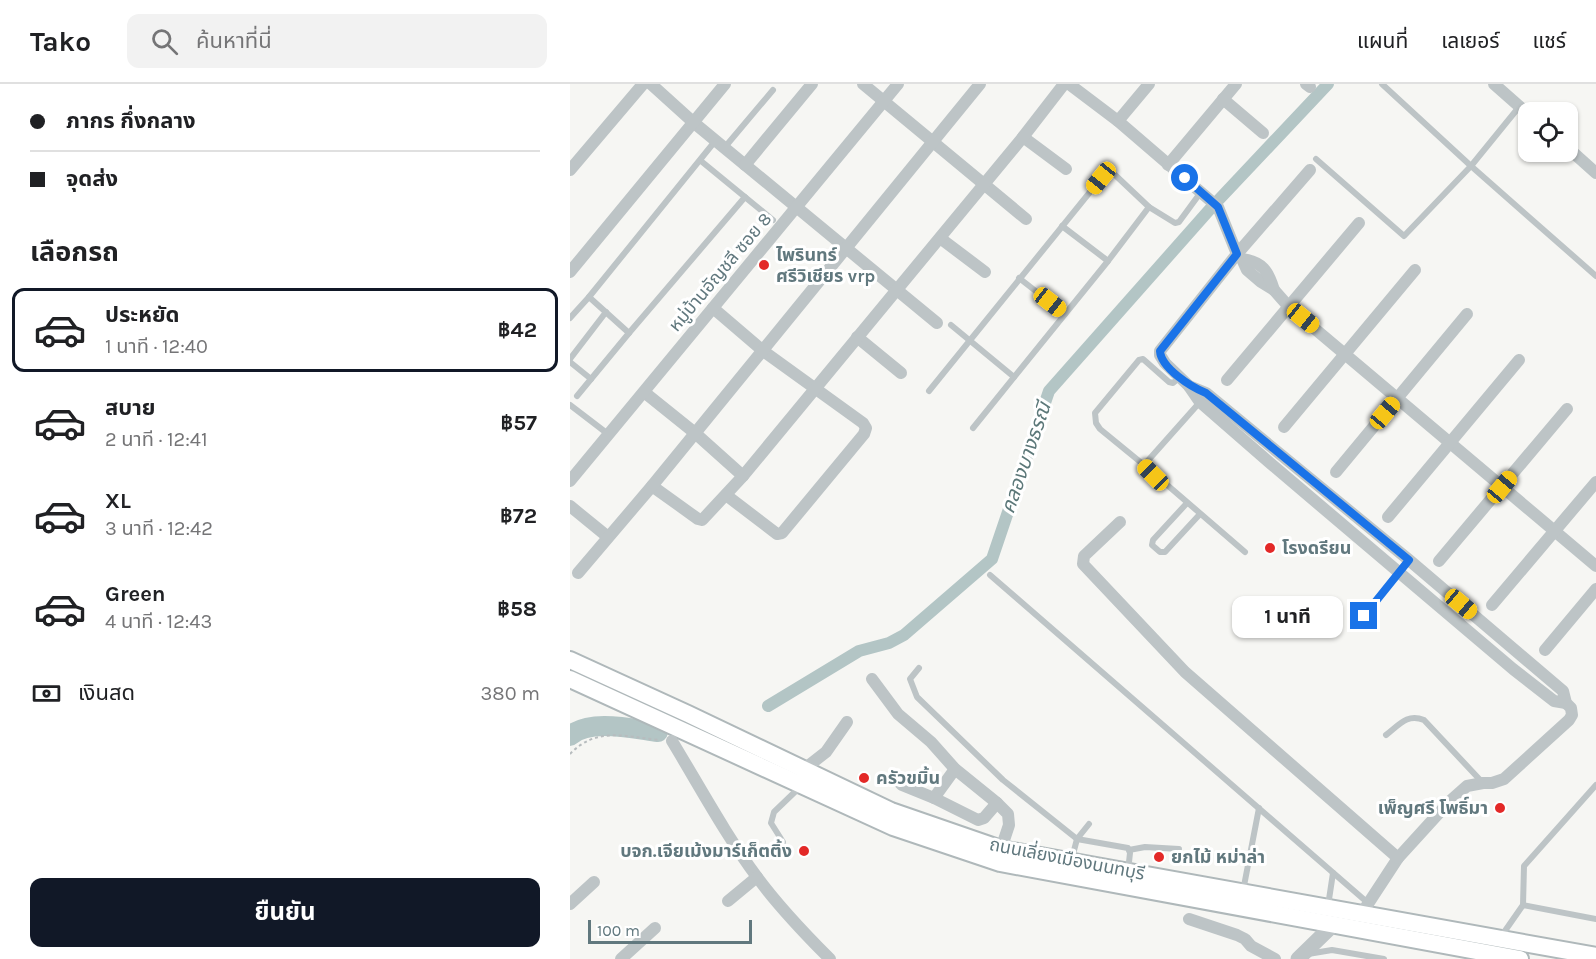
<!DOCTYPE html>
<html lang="th">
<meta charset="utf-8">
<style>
body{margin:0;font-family:Karla,"Noto Sans Thai",sans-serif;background:#f2f2f2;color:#202124;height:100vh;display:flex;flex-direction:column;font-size:22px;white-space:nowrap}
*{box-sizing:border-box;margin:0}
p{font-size:20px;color:#757577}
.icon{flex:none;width:33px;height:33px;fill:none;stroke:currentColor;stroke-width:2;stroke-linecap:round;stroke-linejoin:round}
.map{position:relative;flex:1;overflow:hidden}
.sheet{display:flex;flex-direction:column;background:#fff;width:570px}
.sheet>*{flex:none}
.hud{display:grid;align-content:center;height:132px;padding:0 30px;background:#fff}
.tools{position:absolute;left:948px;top:18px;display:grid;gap:12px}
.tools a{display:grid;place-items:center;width:60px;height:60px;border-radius:12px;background:#fff;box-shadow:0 2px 4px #0004;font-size:30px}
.scale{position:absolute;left:18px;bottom:15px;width:164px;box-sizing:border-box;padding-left:6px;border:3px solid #61787e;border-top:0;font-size:16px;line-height:21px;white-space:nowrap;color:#61787e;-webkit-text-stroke:4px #fff;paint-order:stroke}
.end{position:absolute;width:27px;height:27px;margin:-14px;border:8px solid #1a73e8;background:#fff;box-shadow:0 0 0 3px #fff}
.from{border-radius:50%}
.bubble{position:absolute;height:42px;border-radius:12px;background:#fff;box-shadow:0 2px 4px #0004;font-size:20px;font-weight:700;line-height:42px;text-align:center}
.car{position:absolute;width:18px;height:36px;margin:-18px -9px;border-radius:8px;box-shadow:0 0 4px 2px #0007;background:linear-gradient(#f5c518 24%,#345 0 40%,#f5c518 0 76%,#345 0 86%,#f5c518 0)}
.hud b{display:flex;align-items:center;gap:21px;height:57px;font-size:22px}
.hud b+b{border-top:2px solid #e0e0e0}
.hud i{width:15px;height:15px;background:#202124}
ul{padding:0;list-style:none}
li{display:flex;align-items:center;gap:18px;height:84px;margin:0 12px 9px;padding:0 18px;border:3px solid transparent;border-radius:12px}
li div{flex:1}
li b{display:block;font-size:22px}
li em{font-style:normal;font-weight:700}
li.current{border-color:#111827}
li>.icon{width:54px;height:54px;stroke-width:1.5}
h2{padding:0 30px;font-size:27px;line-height:72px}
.pay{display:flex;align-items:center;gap:15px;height:66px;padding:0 30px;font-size:22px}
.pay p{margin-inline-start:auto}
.action{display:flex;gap:12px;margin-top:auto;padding:12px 30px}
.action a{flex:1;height:69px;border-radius:12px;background:#111827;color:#fff;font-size:24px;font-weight:700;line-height:69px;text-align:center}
header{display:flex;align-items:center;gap:36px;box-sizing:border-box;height:84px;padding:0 30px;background:#fff;border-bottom:2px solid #e0e0e0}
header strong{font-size:28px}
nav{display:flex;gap:33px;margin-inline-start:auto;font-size:21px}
.search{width:420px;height:54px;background:#f2f2f2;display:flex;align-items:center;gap:15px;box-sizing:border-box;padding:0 21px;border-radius:12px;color:#757577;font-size:22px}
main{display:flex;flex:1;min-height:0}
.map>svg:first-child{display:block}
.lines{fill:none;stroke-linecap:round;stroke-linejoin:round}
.canal{stroke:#b3c5c5;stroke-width:12}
.river{stroke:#b3c5c5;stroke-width:20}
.secondary-casing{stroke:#afb8ba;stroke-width:20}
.path{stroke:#b7bcbe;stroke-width:2;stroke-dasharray:3 3;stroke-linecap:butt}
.service{stroke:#bdc4c6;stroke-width:6}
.minor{stroke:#bdc4c6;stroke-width:12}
.tertiary{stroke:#bdc4c6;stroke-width:15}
.secondary{stroke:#fff;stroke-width:16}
.route{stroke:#1a73e8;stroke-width:8}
.poi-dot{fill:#e32927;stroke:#fff;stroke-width:2}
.labels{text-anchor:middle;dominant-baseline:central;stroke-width:6;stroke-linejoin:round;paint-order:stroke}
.poi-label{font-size:18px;font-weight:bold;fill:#61787e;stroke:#fff;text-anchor:start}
.street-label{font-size:18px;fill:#61787e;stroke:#fff}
.water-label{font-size:20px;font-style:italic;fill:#5c7879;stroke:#fff}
</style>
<header>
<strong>Tako</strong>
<div class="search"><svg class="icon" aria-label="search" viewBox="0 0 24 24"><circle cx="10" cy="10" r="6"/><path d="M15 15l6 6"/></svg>ค้นหาที่นี่</div>
<nav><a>แผนที่</a><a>เลเยอร์</a><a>แชร์</a></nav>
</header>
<main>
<section class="sheet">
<div class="hud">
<b><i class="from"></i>ภากร กึ่งกลาง</b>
<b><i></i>จุดส่ง</b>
</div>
<h2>เลือกรถ</h2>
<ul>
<li class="current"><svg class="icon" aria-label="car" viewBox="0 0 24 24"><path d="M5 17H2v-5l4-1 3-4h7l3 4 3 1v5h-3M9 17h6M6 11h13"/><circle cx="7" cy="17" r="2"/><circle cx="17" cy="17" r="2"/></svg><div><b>ประหยัด</b><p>1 นาที · 12:40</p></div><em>฿42</em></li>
<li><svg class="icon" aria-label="car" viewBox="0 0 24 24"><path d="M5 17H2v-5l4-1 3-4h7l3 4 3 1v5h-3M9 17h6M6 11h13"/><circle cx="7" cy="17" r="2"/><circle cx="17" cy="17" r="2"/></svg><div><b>สบาย</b><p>2 นาที · 12:41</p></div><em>฿57</em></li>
<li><svg class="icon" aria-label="car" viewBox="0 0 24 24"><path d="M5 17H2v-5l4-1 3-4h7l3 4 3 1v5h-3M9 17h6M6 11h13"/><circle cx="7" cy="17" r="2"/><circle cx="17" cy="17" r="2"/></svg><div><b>XL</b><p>3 นาที · 12:42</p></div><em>฿72</em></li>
<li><svg class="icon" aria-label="car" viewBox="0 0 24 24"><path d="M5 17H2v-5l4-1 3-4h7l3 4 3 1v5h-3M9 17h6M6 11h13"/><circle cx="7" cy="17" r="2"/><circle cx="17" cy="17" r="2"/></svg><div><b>Green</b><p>4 นาที · 12:43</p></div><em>฿58</em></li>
</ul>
<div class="pay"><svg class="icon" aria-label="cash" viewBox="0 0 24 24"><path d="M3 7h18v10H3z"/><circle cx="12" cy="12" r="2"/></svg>เงินสด<p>380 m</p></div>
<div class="action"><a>ยืนยัน</a></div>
</section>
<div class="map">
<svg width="1026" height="875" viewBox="0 0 1026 875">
<rect width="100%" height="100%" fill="#f6f6f3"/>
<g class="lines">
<polyline class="canal" points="198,622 289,567 319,559 334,551 422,475 479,307 641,124 758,0"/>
<path class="river" d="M 0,652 C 19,634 64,645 88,648"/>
<defs>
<g id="secondary">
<polyline points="0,576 118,630 321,727 431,765 1026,872"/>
<polyline points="0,595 323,743 430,779 950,875"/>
</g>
</defs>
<use href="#secondary" class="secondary-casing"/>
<path class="path" d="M 0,670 C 27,642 55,653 90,656"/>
<g class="service">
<polyline points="949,23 901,82 1026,192"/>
<polyline points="155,63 203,6"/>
<polyline points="746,75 834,152 901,82 812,0"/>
<polyline points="131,77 203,136"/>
<polyline points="492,142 538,177"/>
<polyline points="449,194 495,230"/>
<polyline points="0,234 19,213"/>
<polyline points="381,241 444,293"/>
<polyline points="59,249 175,113"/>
<polyline points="0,275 36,228"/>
<polyline points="0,278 21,295"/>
<polyline points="359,307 537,87 543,89 579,123 605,139 609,138 631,108"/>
<polyline points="7,312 59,249 19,213 146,56"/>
<polyline points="630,318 574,381 675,468"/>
<polyline points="0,321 38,350"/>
<polyline points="403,344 538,177 579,123"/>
<polyline points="574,381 530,345 526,339 525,329 569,276 573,275 599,298 603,299 610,293"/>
<polyline points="617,419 583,456 582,461 590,468 595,468 630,430"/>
<polyline points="420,491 798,819"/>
<polyline points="794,532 829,488"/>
<polyline points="349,584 340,595 347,613 433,696 507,755 558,764 560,769 558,787"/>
<path d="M 816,651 C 829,641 837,629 854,636 L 912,698"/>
<polyline points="559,766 575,763 609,765"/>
<polyline points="195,770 212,761 213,758 201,739 204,728 230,703"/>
<polyline points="501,778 507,755 519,740"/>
<polyline points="673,807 689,724"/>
<polyline points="953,821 1026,835"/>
<polyline points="758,822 763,789"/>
<polyline points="930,854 953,821 954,782 1026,701"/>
<polyline points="738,870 762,866 814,875"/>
</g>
<g class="minor">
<polyline points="81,0 123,38 367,239"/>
<polyline points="293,0 456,135"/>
<polyline points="499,0 548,37 648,123 667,170 672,175 677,186 691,198 704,206 719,223 1026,482"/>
<polyline points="736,0 740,3"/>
<polyline points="924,0 958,30"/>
<polyline points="653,15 693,49"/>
<polyline points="548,37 579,0"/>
<polyline points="453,53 496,85"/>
<polyline points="998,64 1026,89"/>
<polyline points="175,81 242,0"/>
<polyline points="598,81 666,0"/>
<polyline points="0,86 73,0"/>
<polyline points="740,86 667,170 590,267 590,271 595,279 619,302 630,318 700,379 943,585 984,617 996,619"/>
<polyline points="370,154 415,188"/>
<path d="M 672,175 C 693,178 698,187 704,206"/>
<polyline points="0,188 155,0"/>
<polyline points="143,224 192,266 293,339 296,344 294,350 212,449 207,450 156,411"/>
<polyline points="287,253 331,289"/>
<polyline points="657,296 789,139"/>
<polyline points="619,302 636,309 839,476 993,607 996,619 1001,624 1002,631 999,636 934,695 922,699 913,699 897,702 879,718 828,774 792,829"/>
<polyline points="74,308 125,349 173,392"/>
<polyline points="714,343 845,186"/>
<polyline points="766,388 897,230"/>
<polyline points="0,397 328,0"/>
<polyline points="82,402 128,435 132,436 134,434 173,392 453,53 494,0"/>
<polyline points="0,422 38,453"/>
<polyline points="818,433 949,276"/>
<polyline points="550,438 514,472 513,480 615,588 828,774"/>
<polyline points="869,477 997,325"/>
<polyline points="8,489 82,402 410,0"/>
<polyline points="922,521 1026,398"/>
<polyline points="975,566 1026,505"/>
<polyline points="302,595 328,630 361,658 385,685 427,719 438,730 439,741 431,765"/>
<path d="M 102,657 C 130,703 155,750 187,793 C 209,823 234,849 260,875"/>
<polyline points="233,686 256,668 277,638"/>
<polyline points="326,695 332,701 364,714 385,685"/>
<polyline points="364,714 408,736 414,734 427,719"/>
<polyline points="158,817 187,793"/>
<polyline points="0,820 24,798"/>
<polyline points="619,835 667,851 675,855 681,862 705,875"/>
<polyline points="51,875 85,844"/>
</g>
<polyline class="tertiary" points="728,875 764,840"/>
<use href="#secondary" class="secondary"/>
</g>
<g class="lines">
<path class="route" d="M 615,94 L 648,123 L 667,170 L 590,267 C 591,284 621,303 636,309 L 839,476 L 794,532"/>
</g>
<g class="poi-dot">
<circle cx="194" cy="181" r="6"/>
<circle cx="700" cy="464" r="6"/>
<circle cx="294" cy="694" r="6"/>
<circle cx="930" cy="724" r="6"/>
<circle cx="234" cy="767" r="6"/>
<circle cx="589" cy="773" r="6"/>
</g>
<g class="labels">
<g class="poi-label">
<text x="206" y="171">ไพรินทร์<tspan x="206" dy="21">ศรีวิเชียร vrp</tspan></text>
<text x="712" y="464">โรงดรียน</text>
<text x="306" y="694">ครัวขมิ้น</text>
<text x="918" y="724" text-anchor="end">เพ็ญศรี โพธิ์มา</text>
<text x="222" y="767" text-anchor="end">บจก.เจียเม้งมาร์เก็ตติ้ง</text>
<text x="601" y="773">ยกไม้ หม่าล่า</text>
</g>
<g class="street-label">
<text transform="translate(150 188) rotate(-50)">หมู่บ้านอัญชลี ซอย 8</text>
<text transform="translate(497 775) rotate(11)">ถนนเลี่ยงเมืองนนทบุรี</text>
</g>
<g class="water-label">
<text transform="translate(456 374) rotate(-71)">คลองบางธรณี</text>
</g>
</g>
</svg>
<div class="tools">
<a><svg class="icon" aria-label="locate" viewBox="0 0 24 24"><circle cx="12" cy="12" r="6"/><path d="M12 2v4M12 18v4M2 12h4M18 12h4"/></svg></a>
</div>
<div class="scale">100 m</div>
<i class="end from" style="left:615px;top:94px"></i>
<i class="end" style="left:794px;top:532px"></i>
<div class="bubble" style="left:662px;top:512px;width:111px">1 นาที</div>
<i class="car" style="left:531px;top:94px;rotate:219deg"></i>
<i class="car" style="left:480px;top:218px;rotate:128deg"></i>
<i class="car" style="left:733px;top:234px;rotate:129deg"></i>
<i class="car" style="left:815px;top:329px;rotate:40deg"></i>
<i class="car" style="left:583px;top:391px;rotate:315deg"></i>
<i class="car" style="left:932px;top:403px;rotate:40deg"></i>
<i class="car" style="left:891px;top:520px;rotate:130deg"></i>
</div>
</main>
